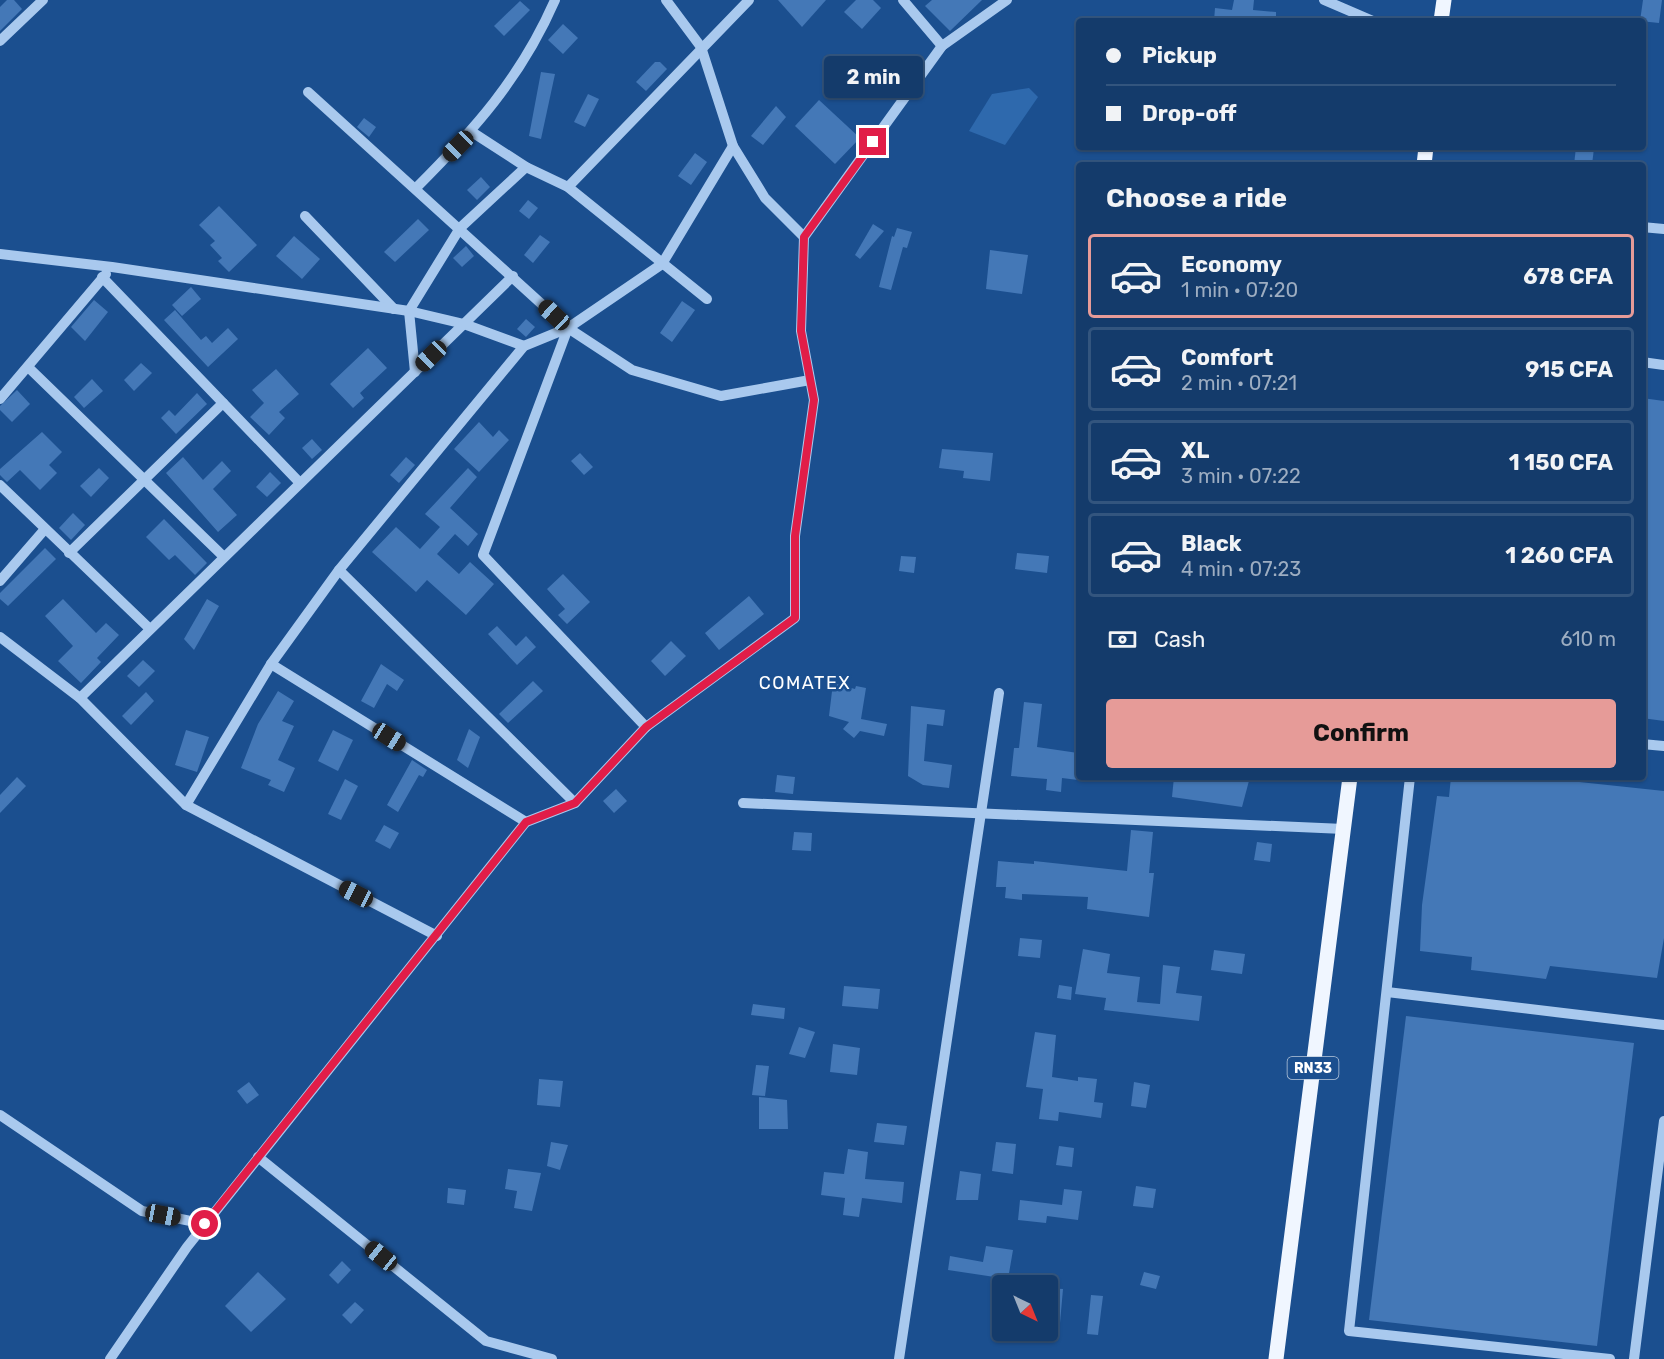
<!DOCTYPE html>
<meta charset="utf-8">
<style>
body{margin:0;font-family:Rubik,sans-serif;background:#1d4271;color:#f1f3f6;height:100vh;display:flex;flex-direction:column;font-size:22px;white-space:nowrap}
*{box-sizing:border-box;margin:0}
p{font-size:20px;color:#9dadc1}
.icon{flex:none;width:33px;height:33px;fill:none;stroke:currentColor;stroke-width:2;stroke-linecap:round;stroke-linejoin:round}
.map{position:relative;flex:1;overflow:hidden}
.drawer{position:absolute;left:1076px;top:162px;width:570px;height:618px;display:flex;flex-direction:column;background:#143b6b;border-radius:6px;box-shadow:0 2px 4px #0004,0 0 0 2px #33557e}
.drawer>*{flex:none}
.hud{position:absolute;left:1076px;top:18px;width:570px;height:132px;border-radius:6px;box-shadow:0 2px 4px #0004,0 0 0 2px #33557e;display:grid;align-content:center;height:132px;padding:0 30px;background:#143b6b}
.needle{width:39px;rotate:137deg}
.controls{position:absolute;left:992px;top:1275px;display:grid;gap:12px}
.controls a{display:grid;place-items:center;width:66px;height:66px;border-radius:6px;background:#143b6b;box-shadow:0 2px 4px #0004,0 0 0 2px #33557e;font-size:30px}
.end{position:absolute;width:27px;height:27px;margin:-14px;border:8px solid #e11d48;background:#fff;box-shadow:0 0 0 3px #fff}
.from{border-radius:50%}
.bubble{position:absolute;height:42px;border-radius:6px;background:#143b6b;box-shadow:0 2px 4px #0004,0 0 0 2px #33557e;font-size:20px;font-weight:700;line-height:42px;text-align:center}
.car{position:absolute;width:18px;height:36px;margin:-18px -9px;border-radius:8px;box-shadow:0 0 4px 2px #0007;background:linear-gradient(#222 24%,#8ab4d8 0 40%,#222 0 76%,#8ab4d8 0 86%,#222 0)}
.hud b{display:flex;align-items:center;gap:21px;height:57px;font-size:22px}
.hud b+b{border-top:2px solid #33557e}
.hud i{width:15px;height:15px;background:#f1f3f6}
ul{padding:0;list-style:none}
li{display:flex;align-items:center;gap:18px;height:84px;margin:0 12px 9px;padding:0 18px;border:3px solid #33557e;border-radius:6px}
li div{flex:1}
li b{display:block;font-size:22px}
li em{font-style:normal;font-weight:700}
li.current{border-color:#e69b98}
li>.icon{width:54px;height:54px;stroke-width:1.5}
h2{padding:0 30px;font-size:27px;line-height:72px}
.pay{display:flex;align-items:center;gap:15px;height:66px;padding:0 30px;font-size:22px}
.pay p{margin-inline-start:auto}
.button{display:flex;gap:12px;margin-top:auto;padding:12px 30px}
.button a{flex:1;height:69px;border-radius:6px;background:#e69b98;color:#111;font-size:24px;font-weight:700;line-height:69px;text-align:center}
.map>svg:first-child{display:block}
.green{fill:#2e69ad}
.building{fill:#4478b7}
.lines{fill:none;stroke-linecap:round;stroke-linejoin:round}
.minor{stroke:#a9c9ee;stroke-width:10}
.major{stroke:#f0f6ff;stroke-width:15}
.route{stroke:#e11d48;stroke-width:8}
.labels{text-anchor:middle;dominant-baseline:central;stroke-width:5;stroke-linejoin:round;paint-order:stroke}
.shield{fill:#1b4f8f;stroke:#bbcadd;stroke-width:1.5}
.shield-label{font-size:14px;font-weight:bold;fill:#fff}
.quarter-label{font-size:18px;letter-spacing:1.5px;fill:#fff;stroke:#1b4f8f}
</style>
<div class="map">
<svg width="1664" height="1359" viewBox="0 0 1664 1359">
<rect width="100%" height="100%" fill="#1b4f8f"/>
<polygon class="green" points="1029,88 1038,97 1005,145 969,131 992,94"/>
<g class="building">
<polygon points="7,0 14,0 22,9 0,31 0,7"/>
<polygon points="778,0 826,0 802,27"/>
<polygon points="856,0 873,0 881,8 862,29 844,12"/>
<polygon points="932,0 982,0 950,31 925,6"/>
<polygon points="1234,0 1254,0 1253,10 1276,12 1276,21 1214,21 1215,8 1232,10"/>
<polygon points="1643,0 1662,0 1659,23 1640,21"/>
<polygon points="520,1 530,10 504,36 494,26"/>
<polygon points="563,24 578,38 563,54 548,40"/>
<polygon points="655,62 660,62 667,69 646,91 636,82"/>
<polygon points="541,72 555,74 541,139 529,136"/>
<polygon points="588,94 599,99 585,127 574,122"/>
<polygon points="819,100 860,138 835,164 795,126"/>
<polygon points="776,106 786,117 763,145 751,136"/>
<polygon points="364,118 376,127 369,137 357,127"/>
<polygon points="1576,147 1594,148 1592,165 1574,165"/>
<polygon points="695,153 707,162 691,185 678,176"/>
<polygon points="481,177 490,187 477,200 467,190"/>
<polygon points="528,200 538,208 529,219 519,211"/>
<polygon points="219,206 257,245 229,272 218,261 222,258 210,245 215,241 199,225"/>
<polygon points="418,219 429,230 395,262 384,252"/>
<polygon points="873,224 884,231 860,259 855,255"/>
<polygon points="897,228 912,232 907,248 903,247 891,290 879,287 892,236 894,237"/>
<polygon points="540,235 550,242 533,263 524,255"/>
<polygon points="294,236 320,259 302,279 276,256"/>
<polygon points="466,246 474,256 462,267 453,258"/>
<polygon points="990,250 1028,255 1022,294 986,289"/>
<polygon points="191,287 201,299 182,316 172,305"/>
<polygon points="94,300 108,312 85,341 71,327"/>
<polygon points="682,301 695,310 672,342 660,333"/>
<polygon points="175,310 201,340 206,336 212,343 228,328 238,339 208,367 164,320"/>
<polygon points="526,319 535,327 526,337 517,329"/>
<polygon points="368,348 387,368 360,393 364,398 353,408 330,384"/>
<polygon points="141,363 152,373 134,391 124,380"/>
<polygon points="276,369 299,394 279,412 285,418 269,435 250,417 264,403 252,390"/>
<polygon points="92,379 103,391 84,408 74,397"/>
<polygon points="17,390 30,404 12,422 0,410 0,406"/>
<polygon points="197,393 207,404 176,434 161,418 169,410 175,416"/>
<polygon points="1642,398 1664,401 1664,721 1642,718"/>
<polygon points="479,422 493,437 499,430 509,440 479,472 454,449"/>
<polygon points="42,432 62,452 49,465 57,473 40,490 20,470 7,482 0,475 0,469"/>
<polygon points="312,439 322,450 312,459 302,448"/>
<polygon points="942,449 993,453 990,481 963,478 964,471 939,468"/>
<polygon points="580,453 593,467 584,475 571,461"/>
<polygon points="183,457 203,480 222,461 231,471 213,489 237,515 218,532 166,473"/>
<polygon points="406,457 415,465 399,483 390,475"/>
<polygon points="99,468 109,478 91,497 80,486"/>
<polygon points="468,468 477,477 450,508 478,534 468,546 455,534 437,554 459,574 470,562 494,584 466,615 427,580 416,592 372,552 396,527 420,549 440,527 425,514"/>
<polygon points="270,472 281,483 267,497 256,487"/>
<polygon points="73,513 85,525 71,540 59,528"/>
<polygon points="164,519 207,563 195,575 175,555 169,560 146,537"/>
<polygon points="45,548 56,559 8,606 0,599 0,593"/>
<polygon points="1017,553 1049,556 1047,573 1015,569"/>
<polygon points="901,556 916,557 914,573 899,571"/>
<polygon points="563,574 590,602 567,624 558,615 565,609 547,589"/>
<polygon points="749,596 764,614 719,650 705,633"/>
<polygon points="63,599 96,633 106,623 119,635 97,658 101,662 81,683 58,661 73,646 45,616"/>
<polygon points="207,599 219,606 194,650 184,639"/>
<polygon points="497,626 516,646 526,636 536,647 517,665 488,634"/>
<polygon points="671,641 686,656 665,676 651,661"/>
<polygon points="143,660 155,671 139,687 127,676"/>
<polygon points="381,664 404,680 397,691 387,684 374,708 361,701"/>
<polygon points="533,681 543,691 508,723 499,714"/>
<polygon points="833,683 855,689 856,686 866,688 861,719 887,724 884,736 860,731 854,738 843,729 849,722 829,716"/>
<polygon points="278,691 294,701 282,721 294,726 278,760 295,768 284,792 268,785 271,780 241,768 258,724"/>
<polygon points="146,692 154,701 131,725 122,716"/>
<polygon points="1024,702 1042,704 1037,747 1078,753 1078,780 1062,778 1061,792 1046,790 1047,779 1011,776 1014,748 1019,748"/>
<polygon points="911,706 945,710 943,726 927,724 924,761 952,765 949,788 923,785 908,776"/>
<polygon points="469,729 480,737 468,768 457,760"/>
<polygon points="186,730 209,737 197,772 175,765"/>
<polygon points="333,730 353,740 338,771 318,761"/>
<polygon points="412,760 427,770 423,777 419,775 398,812 387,805"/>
<polygon points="777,775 795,777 793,794 775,792"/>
<polygon points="17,777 26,786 0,813 0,795"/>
<polygon points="1174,777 1250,777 1242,807 1172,797"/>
<polygon points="1451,777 1570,777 1570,781 1664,791 1664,938 1657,978 1550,966 1546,979 1471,970 1472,957 1420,951 1422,905 1437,796 1449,797"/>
<polygon points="345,779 358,786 341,820 328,814"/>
<polygon points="616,789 627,801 614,813 603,801"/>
<polygon points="384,825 399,833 390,849 375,841"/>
<polygon points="1131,830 1153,832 1149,873 1154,873 1149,917 1087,909 1088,897 1022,894 1022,900 1005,898 1006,887 996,887 998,861 1034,864 1034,861 1127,871"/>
<polygon points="794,832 812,833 811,851 792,850"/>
<polygon points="1257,842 1272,844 1270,862 1254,860"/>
<polygon points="1020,938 1042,940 1040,958 1018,956"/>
<polygon points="1083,949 1110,954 1107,973 1140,977 1137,1002 1160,1004 1163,965 1180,967 1176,993 1202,996 1199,1021 1104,1010 1106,998 1075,994"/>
<polygon points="1214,950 1245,954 1242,974 1211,970"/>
<polygon points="1059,985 1072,987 1071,1000 1057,998"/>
<polygon points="844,986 880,989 878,1009 842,1006"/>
<polygon points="753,1004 785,1008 784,1019 751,1015"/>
<polygon points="1406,1016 1634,1043 1597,1346 1369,1320"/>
<polygon points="799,1027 815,1032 805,1058 789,1054"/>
<polygon points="1035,1032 1056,1035 1052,1077 1078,1081 1078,1077 1097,1079 1094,1102 1103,1103 1101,1118 1059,1112 1058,1121 1039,1119 1043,1089 1026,1087"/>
<polygon points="833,1044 860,1048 857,1075 830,1072"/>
<polygon points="756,1065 769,1066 765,1096 752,1095"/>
<polygon points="539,1079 563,1081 560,1107 537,1105"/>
<polygon points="249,1082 259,1095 247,1104 237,1091"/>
<polygon points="1134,1082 1150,1085 1146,1108 1131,1106"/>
<polygon points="759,1097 787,1100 788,1129 759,1129"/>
<polygon points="877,1123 907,1126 904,1145 874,1142"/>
<polygon points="551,1142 568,1145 560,1170 547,1166"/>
<polygon points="996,1142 1016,1144 1013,1174 992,1171"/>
<polygon points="1059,1146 1074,1148 1072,1167 1056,1165"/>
<polygon points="848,1149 868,1152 865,1179 904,1182 902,1203 862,1198 859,1217 843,1215 845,1198 821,1195 824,1172 844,1174"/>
<polygon points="508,1169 541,1173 532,1211 514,1208 517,1191 505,1189"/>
<polygon points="960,1171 981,1174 978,1200 956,1200"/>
<polygon points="1136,1186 1156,1189 1153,1208 1133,1206"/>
<polygon points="448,1188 466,1190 464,1205 447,1203"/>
<polygon points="1064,1189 1082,1191 1078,1220 1047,1216 1046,1223 1018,1220 1020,1200 1062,1205"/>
<polygon points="986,1246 1013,1250 1008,1279 948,1270 950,1256 983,1262"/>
<polygon points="342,1261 351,1270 338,1284 329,1275"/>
<polygon points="258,1272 286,1299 251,1332 225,1306"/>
<polygon points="1144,1272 1160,1276 1156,1289 1140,1285"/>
<polygon points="1047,1288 1063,1289 1060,1323 1047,1322"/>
<polygon points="1091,1295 1103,1296 1098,1335 1087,1334"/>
<polygon points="355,1302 364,1310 351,1324 342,1315"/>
</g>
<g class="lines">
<g class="minor">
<polyline points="666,0 701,47 733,146 765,198 804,237"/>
<polyline points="903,0 942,46"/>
<polyline points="1324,0 1373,21"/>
<polyline points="0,41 43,0"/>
<polyline points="308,92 568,328 632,370 721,396 810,380"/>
<polyline points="472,132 526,167 568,187 707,299"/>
<polyline points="568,187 749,0"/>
<path d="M 416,188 C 474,130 521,78 555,0"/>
<polyline points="305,216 394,309"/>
<polyline points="1642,227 1664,229"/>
<polyline points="0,254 112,267 409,311 464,324 524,346"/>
<polyline points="102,277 300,483"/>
<polyline points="568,328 483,555 646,727"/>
<polyline points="1642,362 1664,365"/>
<polyline points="28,367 224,557"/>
<polyline points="415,372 409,311 460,228 526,167"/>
<polyline points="0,399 106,274"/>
<polyline points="0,485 150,629"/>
<polyline points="69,553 223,403"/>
<polyline points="339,570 575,803"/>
<polyline points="0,581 45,529"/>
<polyline points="0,637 80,698 186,805 437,936"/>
<polyline points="271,664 526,822"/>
<polyline points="80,698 513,276"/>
<polyline points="1642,744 1664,746"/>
<polyline points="1410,777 1349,1331 1610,1359"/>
<polyline points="743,803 1344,829"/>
<polyline points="186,805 271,664 339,570 524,346 568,328 662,264 733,146"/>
<polyline points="1387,992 1664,1025"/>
<polyline points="0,1115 142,1211 205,1224"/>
<polyline points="258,1157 486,1341 552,1359"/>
<polyline points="110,1359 187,1247 526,822 575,803 646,727 795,618 795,536 814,400 801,331 804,237 942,46 1007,0"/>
<polyline points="899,1359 999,693"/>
<polyline points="1634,1359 1664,1121"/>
</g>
<g class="major">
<polyline points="1441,21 1444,0"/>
<polyline points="1424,165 1426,147"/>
<polyline points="1276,1359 1350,777"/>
</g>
</g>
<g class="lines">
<polyline class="route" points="205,1224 526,822 575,803 646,727 795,618 795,536 814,400 801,331 804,237 873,142"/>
</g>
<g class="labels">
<rect class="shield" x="1287.5" y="1057" width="51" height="22" rx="4.5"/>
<g class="shield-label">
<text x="1313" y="1068">RN33</text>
</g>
<g class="quarter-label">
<text x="805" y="683">COMATEX</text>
</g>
</g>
</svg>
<div class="controls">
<a><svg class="needle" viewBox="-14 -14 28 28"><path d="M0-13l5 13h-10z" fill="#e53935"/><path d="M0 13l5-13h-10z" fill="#9dadc1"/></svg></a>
</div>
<i class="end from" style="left:205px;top:1224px"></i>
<i class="end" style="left:873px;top:142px"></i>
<div class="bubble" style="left:824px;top:56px;width:99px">2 min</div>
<i class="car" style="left:458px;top:146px;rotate:225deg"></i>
<i class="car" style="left:554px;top:315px;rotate:313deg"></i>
<i class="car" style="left:431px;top:356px;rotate:226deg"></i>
<i class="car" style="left:389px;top:737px;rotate:122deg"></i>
<i class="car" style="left:356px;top:894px;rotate:297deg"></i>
<i class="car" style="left:163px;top:1215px;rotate:101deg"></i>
<i class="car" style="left:381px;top:1256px;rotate:309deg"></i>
<div class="hud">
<b><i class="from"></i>Pickup</b>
<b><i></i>Drop-off</b>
</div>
<section class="drawer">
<h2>Choose a ride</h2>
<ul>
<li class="current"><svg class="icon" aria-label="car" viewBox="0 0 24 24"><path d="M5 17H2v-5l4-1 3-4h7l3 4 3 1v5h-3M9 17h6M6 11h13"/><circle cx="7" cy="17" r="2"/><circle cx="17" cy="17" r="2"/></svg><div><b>Economy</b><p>1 min · 07:20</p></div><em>678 CFA</em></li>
<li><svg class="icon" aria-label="car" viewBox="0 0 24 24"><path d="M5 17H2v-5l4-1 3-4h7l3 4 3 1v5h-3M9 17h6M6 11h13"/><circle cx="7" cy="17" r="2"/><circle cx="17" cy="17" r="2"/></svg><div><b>Comfort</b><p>2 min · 07:21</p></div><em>915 CFA</em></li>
<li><svg class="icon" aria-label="car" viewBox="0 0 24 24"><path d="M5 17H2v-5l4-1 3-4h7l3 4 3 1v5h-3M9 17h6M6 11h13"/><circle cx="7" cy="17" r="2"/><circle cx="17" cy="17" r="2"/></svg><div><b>XL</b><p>3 min · 07:22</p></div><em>1 150 CFA</em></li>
<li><svg class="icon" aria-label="car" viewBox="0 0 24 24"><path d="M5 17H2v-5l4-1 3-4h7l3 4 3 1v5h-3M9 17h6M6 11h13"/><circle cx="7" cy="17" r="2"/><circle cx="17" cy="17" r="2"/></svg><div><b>Black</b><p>4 min · 07:23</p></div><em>1 260 CFA</em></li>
</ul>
<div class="pay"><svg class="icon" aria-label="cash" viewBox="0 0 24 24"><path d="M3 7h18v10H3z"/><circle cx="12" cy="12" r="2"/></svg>Cash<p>610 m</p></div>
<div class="button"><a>Confirm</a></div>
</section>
</div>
